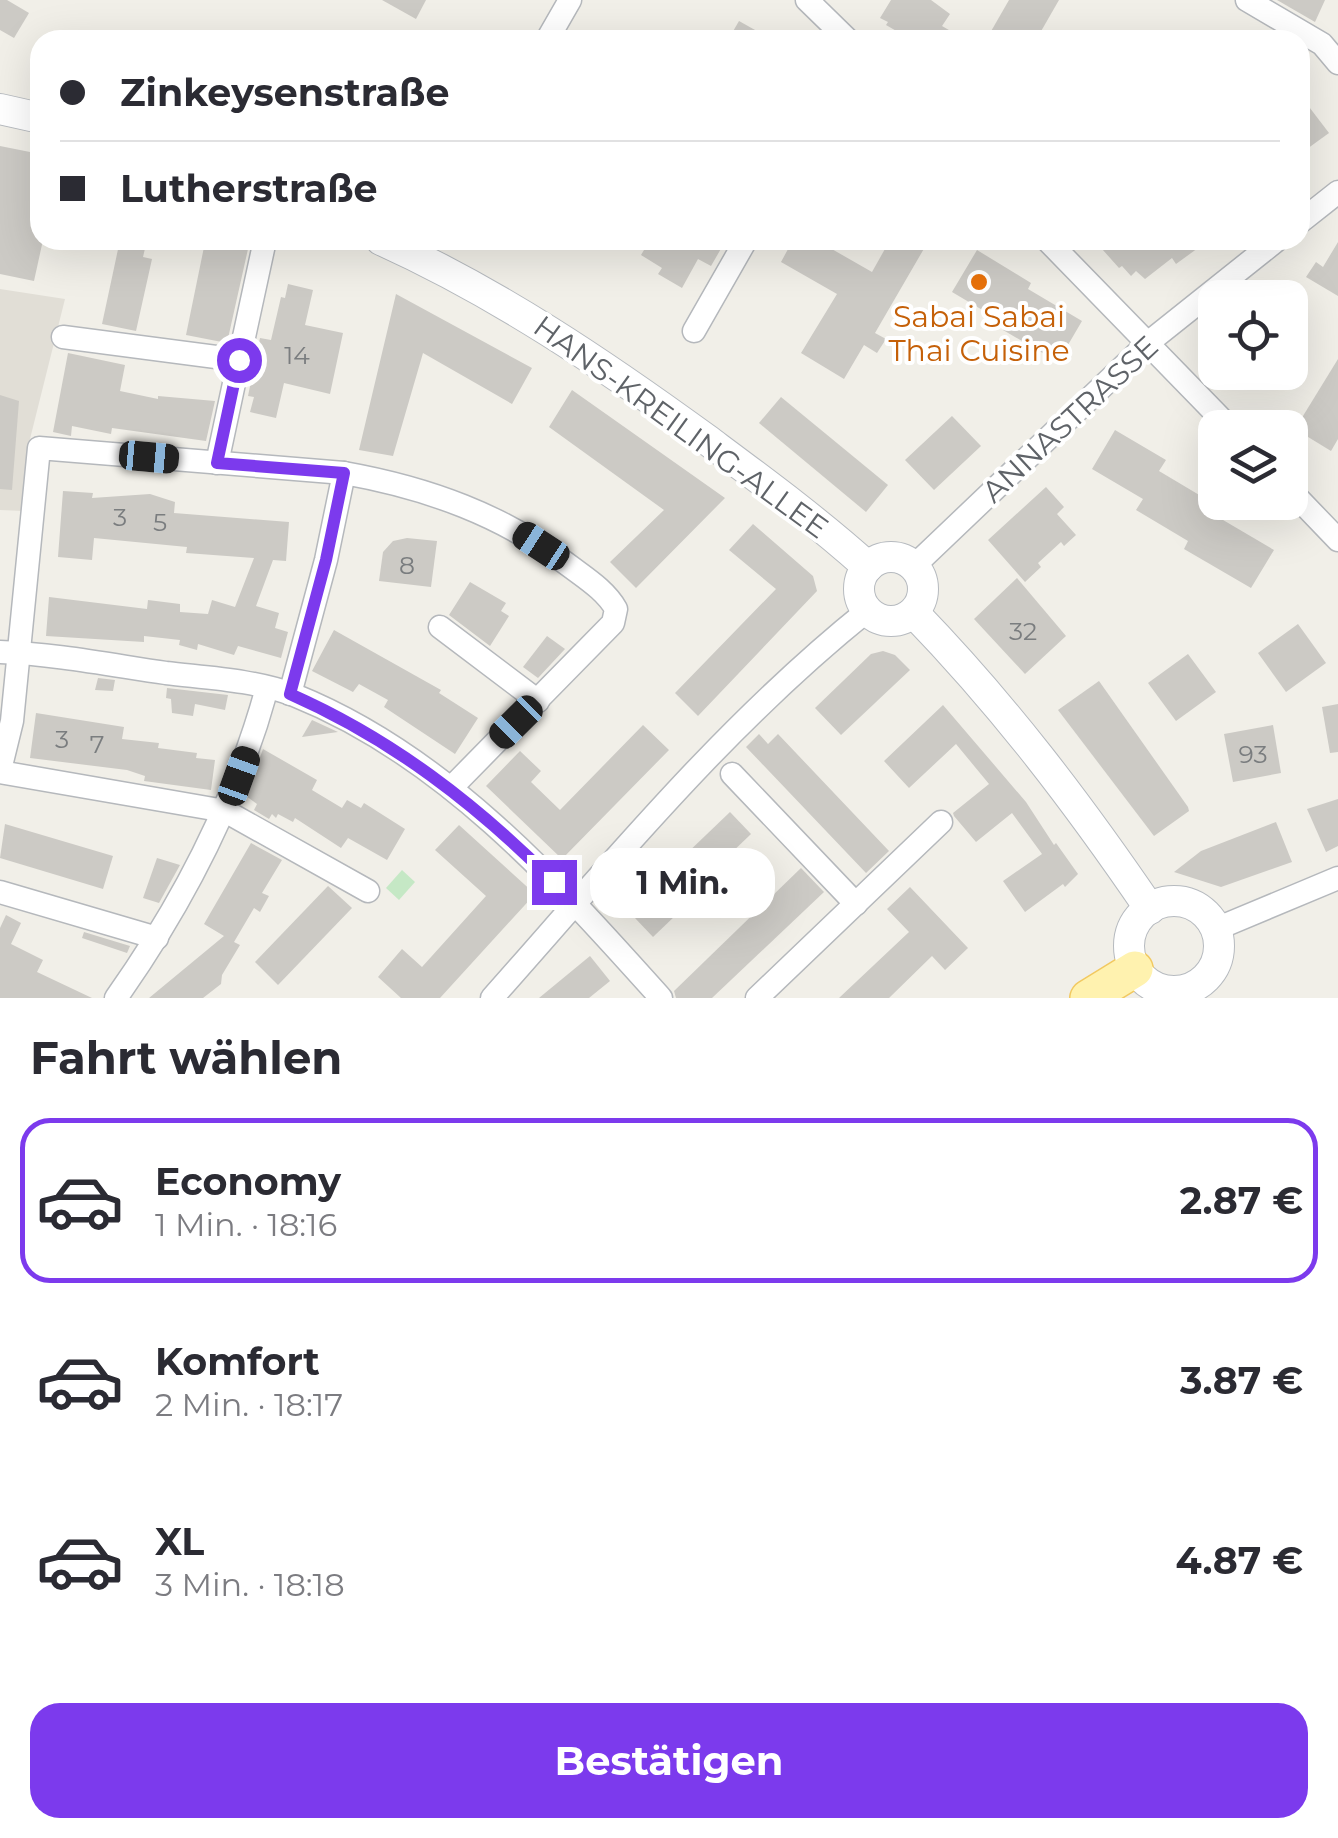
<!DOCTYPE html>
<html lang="de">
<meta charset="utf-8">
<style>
body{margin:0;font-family:Montserrat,sans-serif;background:#f2f2f3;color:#2b2b33;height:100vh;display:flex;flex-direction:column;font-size:38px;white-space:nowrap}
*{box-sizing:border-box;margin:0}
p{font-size:32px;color:#7c7c81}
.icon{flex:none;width:55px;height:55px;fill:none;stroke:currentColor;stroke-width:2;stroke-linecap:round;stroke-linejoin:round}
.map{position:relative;height:998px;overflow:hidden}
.panel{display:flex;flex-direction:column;background:#fff;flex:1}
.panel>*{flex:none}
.hud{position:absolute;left:30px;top:30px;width:1280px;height:220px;border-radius:30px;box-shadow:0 10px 40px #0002;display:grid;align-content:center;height:220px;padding:0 30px;background:#fff}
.controls{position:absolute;left:1198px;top:280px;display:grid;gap:20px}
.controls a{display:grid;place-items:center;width:110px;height:110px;border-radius:20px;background:#fff;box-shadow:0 10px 40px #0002;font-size:50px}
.end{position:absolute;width:45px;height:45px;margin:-22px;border:12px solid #7c3aed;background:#fff;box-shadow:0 0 0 5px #fff}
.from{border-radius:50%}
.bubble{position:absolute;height:70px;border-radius:30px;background:#fff;box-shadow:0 10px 40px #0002;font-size:32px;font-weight:700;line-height:70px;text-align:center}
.car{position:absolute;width:30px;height:60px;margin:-30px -15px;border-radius:12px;box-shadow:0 0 8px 2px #0007;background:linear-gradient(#222 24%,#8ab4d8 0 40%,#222 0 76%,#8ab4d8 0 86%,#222 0)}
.hud b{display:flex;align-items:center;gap:35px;height:95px;font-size:38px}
.hud b+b{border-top:2px solid #e1e1e2}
.hud i{width:25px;height:25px;background:#2b2b33}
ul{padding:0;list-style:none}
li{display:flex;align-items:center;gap:30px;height:165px;margin:0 20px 15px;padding:0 10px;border:5px solid transparent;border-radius:30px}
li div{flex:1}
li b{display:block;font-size:38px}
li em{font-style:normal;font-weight:700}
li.current{border-color:#7c3aed}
li>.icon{width:90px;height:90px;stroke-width:1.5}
h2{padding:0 30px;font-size:45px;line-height:120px}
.primary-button{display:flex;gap:20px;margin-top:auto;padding:20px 30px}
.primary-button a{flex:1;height:115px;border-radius:30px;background:#7c3aed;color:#fff;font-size:40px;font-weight:700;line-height:115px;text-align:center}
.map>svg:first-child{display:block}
.education{fill:#e1ded6}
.green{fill:#c5e8c5}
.building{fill:#cccac5}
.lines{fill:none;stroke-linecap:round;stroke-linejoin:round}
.street-casing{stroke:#b5b8bc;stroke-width:25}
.secondary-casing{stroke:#b6babf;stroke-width:32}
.primary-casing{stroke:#f2c960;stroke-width:38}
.street{stroke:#fff;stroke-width:22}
.secondary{stroke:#fff;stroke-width:30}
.primary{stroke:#fff2af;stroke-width:35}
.route{stroke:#7c3aed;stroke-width:12}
.food-dot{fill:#e8710a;stroke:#fff;stroke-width:4}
.labels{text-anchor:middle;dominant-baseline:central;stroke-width:8;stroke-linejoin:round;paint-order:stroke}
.number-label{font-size:25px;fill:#7a7d7f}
.food-label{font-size:30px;fill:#c56008;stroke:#fff}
.street-label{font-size:30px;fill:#5f6368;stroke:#fff}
</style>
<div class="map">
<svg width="1338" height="998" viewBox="0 0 1338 998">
<rect width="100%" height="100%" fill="#f1efe8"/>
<polygon class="education" points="0,289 65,299 27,451 24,511 0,510"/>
<polygon class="green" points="402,870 415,882 399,900 386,888"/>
<g class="building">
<polygon points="0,0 7,0 29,13 14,38 0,30"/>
<polygon points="382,0 426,0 416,19"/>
<polygon points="891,0 931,0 950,14 942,26 966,40 912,40 886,25 888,22 880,18"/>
<polygon points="1009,0 1059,0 1036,40 986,40"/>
<polygon points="1277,0 1325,0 1315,22"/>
<polygon points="739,21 773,40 728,40"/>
<polygon points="1300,95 1329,133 1300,154"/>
<polygon points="0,146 40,154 40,240 43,240 34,281 0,274"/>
<polygon points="120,240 147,240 143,257 152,259 136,331 102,324"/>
<polygon points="209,240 250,240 227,343 186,335 204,247 208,247"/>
<polygon points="650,240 726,240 711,266 698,259 682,288 658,274 662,268 641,255"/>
<polygon points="793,240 816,240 872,272 890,240 929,240 875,333 886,339 877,353 864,345 844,379 801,353 837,294 781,262"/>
<polygon points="1094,240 1209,240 1176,264 1172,258 1145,279 1136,271 1131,276 1122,266 1119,268"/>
<polygon points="1338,242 1338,296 1306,277 1316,262 1323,267"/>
<polygon points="977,250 1031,283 1028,289 1082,321 1058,362 1003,330 1006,324 952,292"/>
<polygon points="288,284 313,290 305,325 343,333 330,394 284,383 276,418 250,412 254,397 248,396 260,338 271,340 281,297 285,298"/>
<polygon points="396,294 532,368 512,404 423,353 393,456 359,450"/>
<polygon points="68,353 125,365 120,391 158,399 158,396 215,401 206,441 112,428 111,434 72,426 71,436 53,432"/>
<polygon points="1338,359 1338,439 1331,451 1295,429"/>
<polygon points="572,390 725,498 636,588 610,562 664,510 549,427"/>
<polygon points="0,395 19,401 12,490 0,489"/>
<polygon points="781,397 888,485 866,512 759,423"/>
<polygon points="952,416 981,446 934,490 905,460"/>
<polygon points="1115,430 1166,460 1159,471 1211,502 1206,510 1274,550 1251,588 1184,549 1188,541 1136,510 1143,499 1092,469"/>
<polygon points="1046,487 1064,507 1057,514 1076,535 1064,546 1061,542 1038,563 1041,567 1025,582 988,540"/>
<polygon points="63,491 93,493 92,498 150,494 175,502 174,513 289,522 286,561 273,560 256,606 279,613 275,628 288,632 281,658 238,646 234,655 198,644 197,650 179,645 180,640 144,636 144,642 46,636 49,597 147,609 148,600 180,604 180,612 208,614 212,600 235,607 254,558 186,553 187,547 94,538 92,560 58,557"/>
<polygon points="753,524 813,576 817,591 698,716 675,693 776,589 729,550"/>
<polygon points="407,538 437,541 431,587 379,581 383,552 393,541"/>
<polygon points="1017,578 1066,636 1025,674 974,619"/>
<polygon points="470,582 506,603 501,611 509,616 490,646 449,615"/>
<polygon points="1298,624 1326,663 1286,692 1258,653"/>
<polygon points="334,630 441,690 439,693 478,718 455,754 384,707 388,700 359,684 353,692 312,671"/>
<polygon points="547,636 565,649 538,678 523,667"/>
<polygon points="883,651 895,655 910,670 841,735 815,708 871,654"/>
<polygon points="1188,654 1216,692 1176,721 1148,683"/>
<polygon points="98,678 115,680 113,691 95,690"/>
<polygon points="1099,681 1188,807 1189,811 1154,836 1058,710"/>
<polygon points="167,688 228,695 225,710 195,704 193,716 172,713 171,699 166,698"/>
<polygon points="1338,704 1338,752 1330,753 1322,707"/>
<polygon points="943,705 1026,802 1054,845 1056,843 1078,874 1065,887 1063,884 1025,912 1003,881 1042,854 1012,813 976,842 954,816 953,813 989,784 956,744 909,788 884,761"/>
<polygon points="36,713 124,727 122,739 159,743 158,748 197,753 196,758 215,760 211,790 144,781 145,776 127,770 30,758"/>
<polygon points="312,720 338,732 302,737"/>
<polygon points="643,725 669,750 562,859 486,786 520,751 541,771 531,782 560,810"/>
<polygon points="1273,725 1281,773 1233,782 1224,734"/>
<polygon points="759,734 768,744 778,734 889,851 866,873 746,747"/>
<polygon points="263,749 317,780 312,790 342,808 347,800 361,808 364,803 405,829 387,860 348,838 341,848 295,818 293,822 278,814 276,818 272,814 269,819 254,810 257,804 246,796"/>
<polygon points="1338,799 1338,846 1326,852 1307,809"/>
<polygon points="730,812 751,834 703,880 682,858"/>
<polygon points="1276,822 1292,862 1221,887 1174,872 1201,851"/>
<polygon points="5,824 113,856 103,889 0,858"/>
<polygon points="459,825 535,894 440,998 401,998 378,977 402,949 422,967 486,896 435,850"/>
<polygon points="251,843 282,860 262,893 269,896 260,912 254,908 234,942 240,945 222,975 221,984 203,998 149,998 224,936 204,924"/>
<polygon points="157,858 180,865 159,903 143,898"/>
<polygon points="801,868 824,892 712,998 676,998 674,991"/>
<polygon points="640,875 677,914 653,937 616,898"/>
<polygon points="328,886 352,908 278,985 255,962"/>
<polygon points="910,887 968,948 945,970 932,956 889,998 839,998 909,932 887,909"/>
<polygon points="6,915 21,923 11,944 43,960 37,972 92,998 0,998 0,928"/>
<polygon points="84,932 130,946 127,953 82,938"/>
<polygon points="590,956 610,981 589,998 539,998"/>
</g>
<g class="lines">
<defs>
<g id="street">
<polyline points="807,0 848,40"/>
<polyline points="1247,0 1322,44 1338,63"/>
<polyline points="547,40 570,0"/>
<polyline points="1300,222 1338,192"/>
<polyline points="1047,240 1230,428"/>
<polyline points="694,331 746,240"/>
<polyline points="63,337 239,360 265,240"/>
<polyline points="217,463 239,360"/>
<polyline points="1290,490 1338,540"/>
<polyline points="914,566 1149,342 1277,240"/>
<polyline points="440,627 538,701"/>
<path d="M 0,652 C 55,654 111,665 166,673 C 208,678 254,680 294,695 C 444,755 556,881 661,998"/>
<polyline points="290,694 326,560 344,473"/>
<path d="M 0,770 L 12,721 L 39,448 L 344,473 C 428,488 503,515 571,567 C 587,579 606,591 616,609 L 613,623 L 451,788"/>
<polyline points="0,772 225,811 368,891"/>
<polyline points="732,774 856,904"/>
<polyline points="0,892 157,938"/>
<polyline points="1216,929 1338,878"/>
<path d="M 116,998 C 184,902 236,801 267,688"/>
<path d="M 492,998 C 611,864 727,723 867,611"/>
<polyline points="757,998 941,822"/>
</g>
<g id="secondary">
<polyline points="0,109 40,118"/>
<path d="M 381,240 C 498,293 603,364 706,439 C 761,480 817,521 868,567"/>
<circle cx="891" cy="589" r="32"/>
<path d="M 914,613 C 1004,706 1077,802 1150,909"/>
<circle cx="1174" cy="946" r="45"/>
</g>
<polyline id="primary" points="1088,998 1135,969"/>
</defs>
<use href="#street" class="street-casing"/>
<use href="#secondary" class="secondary-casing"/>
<use href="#primary" class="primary-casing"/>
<use href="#street" class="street"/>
<use href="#secondary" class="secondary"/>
<use href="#primary" class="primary"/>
</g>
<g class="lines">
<path class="route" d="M 239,360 L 217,463 L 344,473 L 326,560 L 290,694 C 392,739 476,804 554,882"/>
</g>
<circle class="food-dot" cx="979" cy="282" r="10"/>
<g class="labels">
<g class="number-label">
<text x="297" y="355">14</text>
<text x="120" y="517">3</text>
<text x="160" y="522">5</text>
<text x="407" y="565">8</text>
<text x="1023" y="631">32</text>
<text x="62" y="739">3</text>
<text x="97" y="744">7</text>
<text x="1253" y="754">93</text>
</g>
<g class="food-label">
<text x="979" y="316">Sabai Sabai<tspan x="979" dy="34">Thai Cuisine</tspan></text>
</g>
<g class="street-label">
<text transform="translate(1070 419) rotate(-43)">ANNASTRASSE</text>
<text transform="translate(681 427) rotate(36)">HANS-KREILING-ALLEE</text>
</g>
</g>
</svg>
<div class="controls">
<a><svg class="icon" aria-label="locate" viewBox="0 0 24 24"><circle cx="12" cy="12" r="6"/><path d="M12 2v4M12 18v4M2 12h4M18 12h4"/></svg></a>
<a><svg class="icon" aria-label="layers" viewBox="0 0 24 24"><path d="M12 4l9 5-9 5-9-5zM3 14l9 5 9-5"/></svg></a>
</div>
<i class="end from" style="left:239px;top:360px"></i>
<i class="end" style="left:554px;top:882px"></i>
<div class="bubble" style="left:590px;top:848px;width:185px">1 Min.</div>
<i class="car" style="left:149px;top:457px;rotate:95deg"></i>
<i class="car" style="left:541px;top:546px;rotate:303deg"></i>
<i class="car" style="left:516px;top:722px;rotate:225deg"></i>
<i class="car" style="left:239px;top:776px;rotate:20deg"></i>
<div class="hud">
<b><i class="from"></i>Zinkeysenstraße</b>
<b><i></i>Lutherstraße</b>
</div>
</div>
<section class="panel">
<h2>Fahrt wählen</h2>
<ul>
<li class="current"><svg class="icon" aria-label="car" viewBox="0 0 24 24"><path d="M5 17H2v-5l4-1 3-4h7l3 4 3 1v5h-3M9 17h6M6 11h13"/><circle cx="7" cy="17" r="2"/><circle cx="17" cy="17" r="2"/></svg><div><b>Economy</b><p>1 Min. · 18:16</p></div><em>2.87 €</em></li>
<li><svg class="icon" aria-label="car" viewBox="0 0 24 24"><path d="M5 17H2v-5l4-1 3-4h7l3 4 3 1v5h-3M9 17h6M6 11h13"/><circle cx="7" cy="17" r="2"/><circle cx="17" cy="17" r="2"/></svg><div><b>Komfort</b><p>2 Min. · 18:17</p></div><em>3.87 €</em></li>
<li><svg class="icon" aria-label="car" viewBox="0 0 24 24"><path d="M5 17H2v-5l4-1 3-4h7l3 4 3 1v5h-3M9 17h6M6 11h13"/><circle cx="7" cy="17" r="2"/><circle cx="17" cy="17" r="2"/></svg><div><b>XL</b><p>3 Min. · 18:18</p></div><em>4.87 €</em></li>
</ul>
<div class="primary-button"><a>Bestätigen</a></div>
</section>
